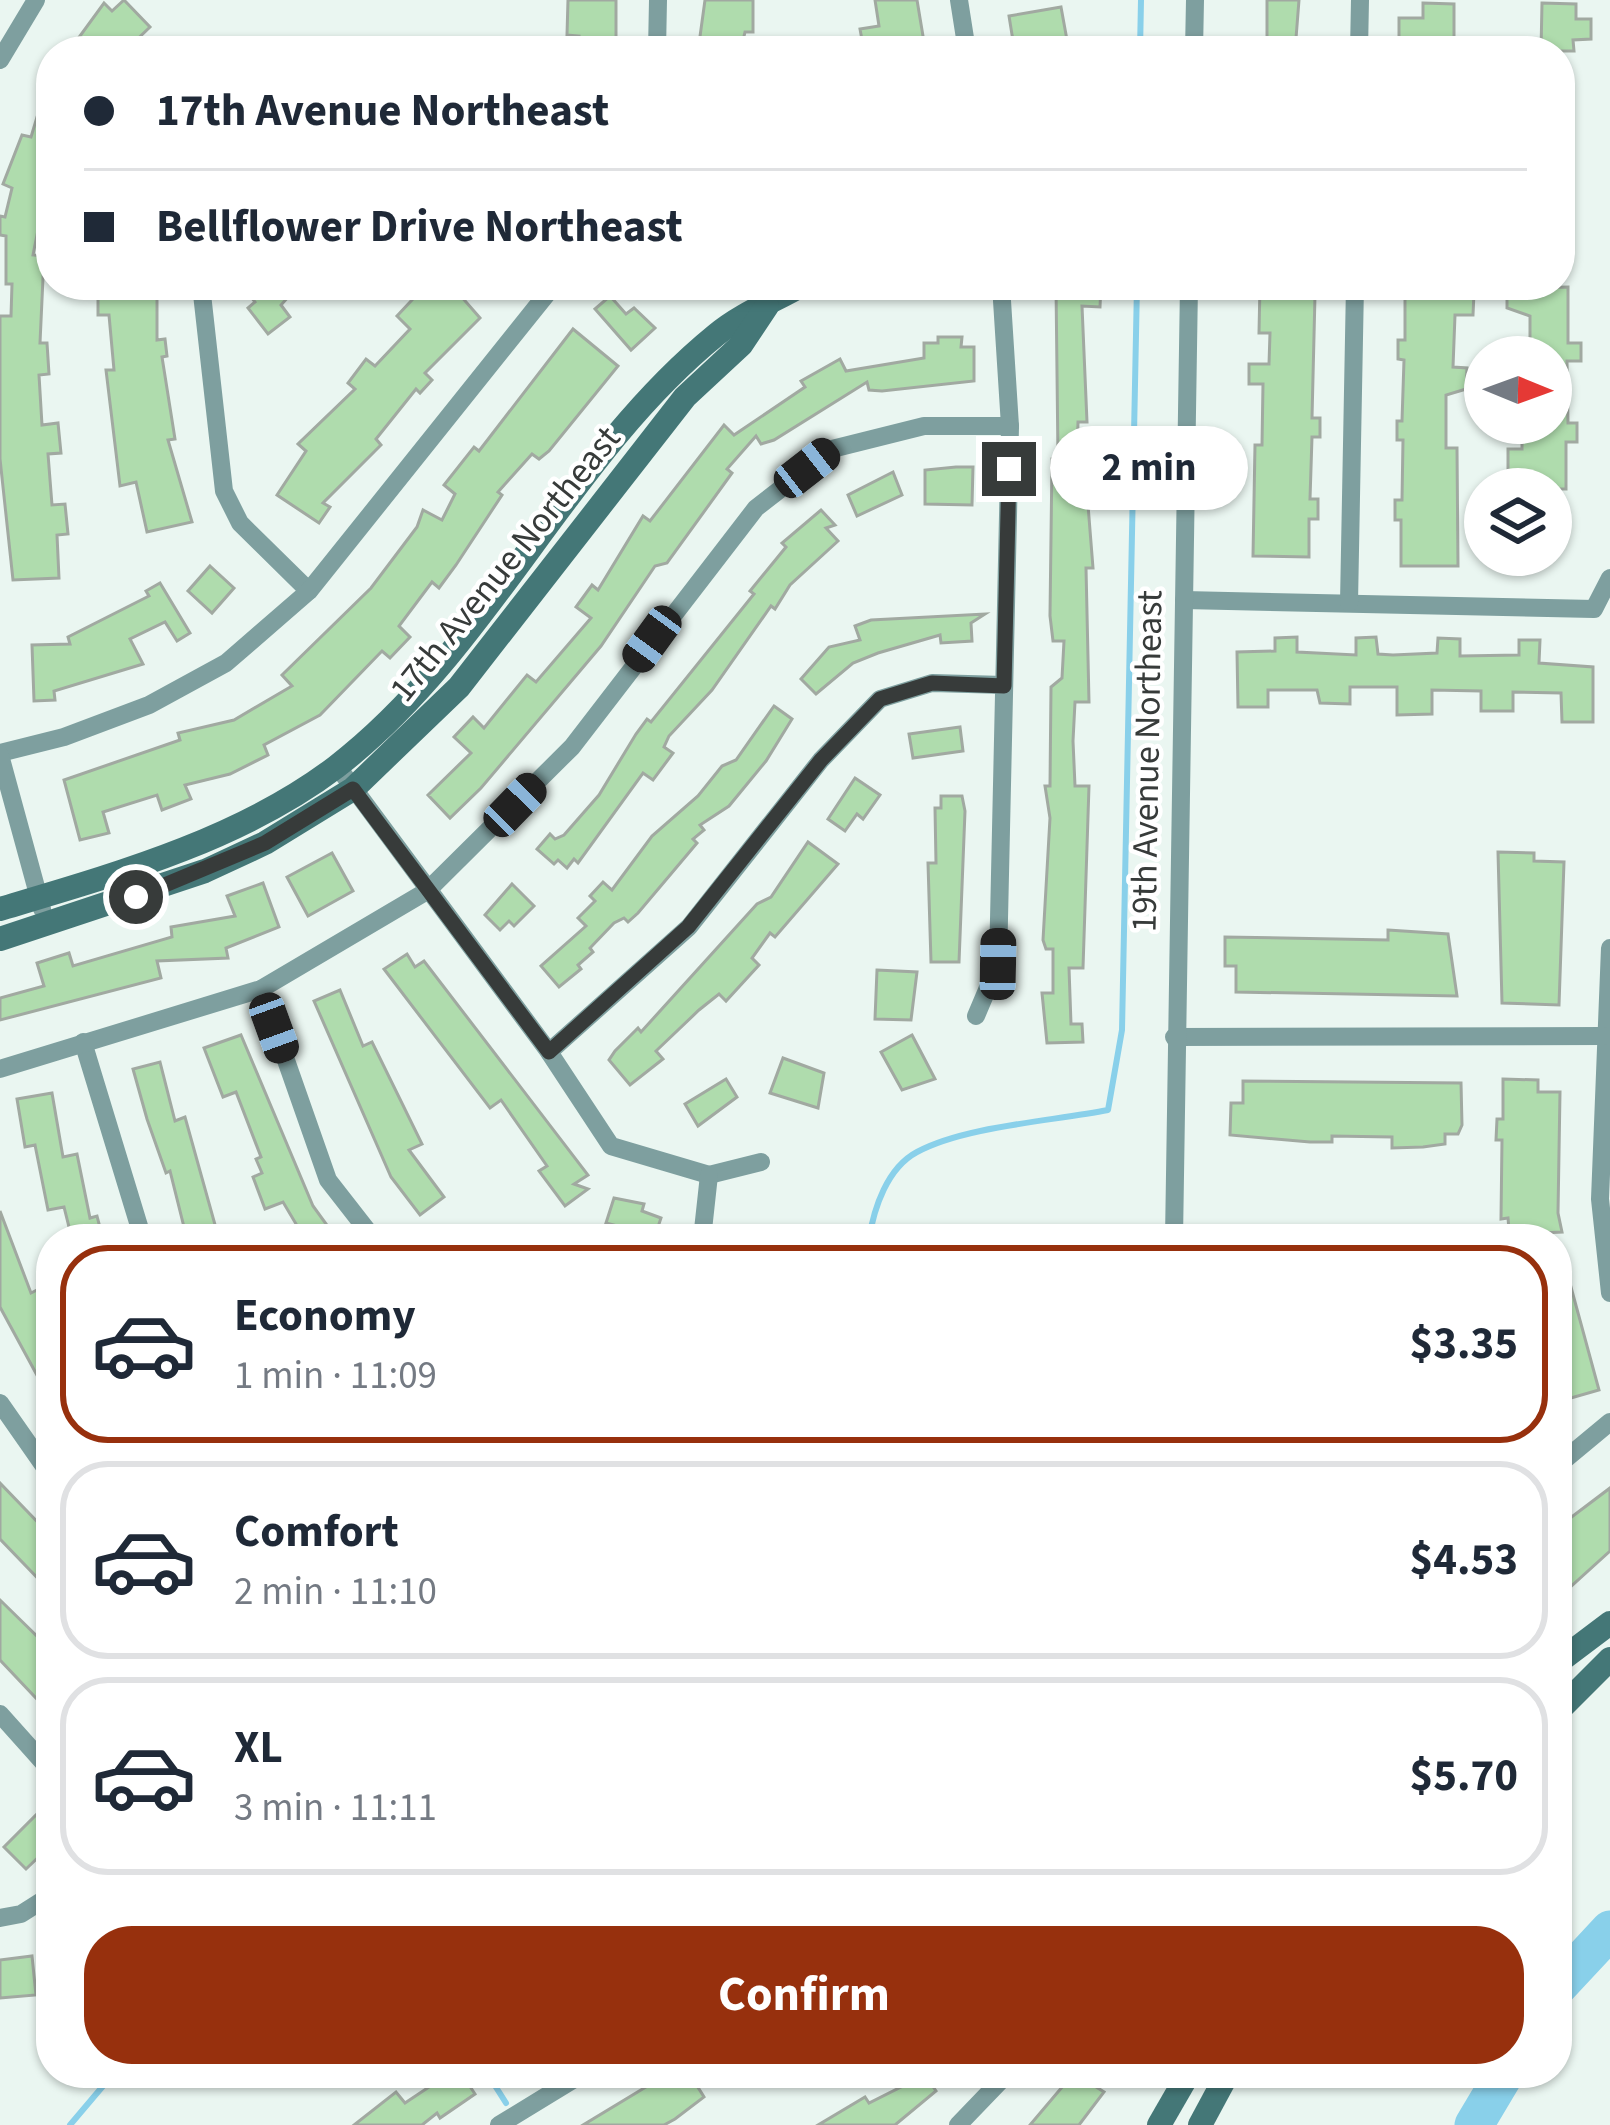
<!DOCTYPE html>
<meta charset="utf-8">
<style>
body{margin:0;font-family:"Source Sans 3",sans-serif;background:#f6f6f7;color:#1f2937;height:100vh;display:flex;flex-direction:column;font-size:45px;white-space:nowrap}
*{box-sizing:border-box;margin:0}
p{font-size:39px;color:#747a83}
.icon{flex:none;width:66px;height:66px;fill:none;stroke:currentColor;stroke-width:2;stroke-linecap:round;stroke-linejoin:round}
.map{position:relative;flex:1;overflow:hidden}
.drawer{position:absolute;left:36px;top:1224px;width:1536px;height:864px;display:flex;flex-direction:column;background:#fff;border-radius:48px;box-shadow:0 3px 9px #0004}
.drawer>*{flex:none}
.guide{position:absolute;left:36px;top:36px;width:1539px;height:264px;border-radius:48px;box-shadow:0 3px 9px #0004;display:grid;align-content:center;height:264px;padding:0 48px;background:#fff}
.needle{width:78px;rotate:91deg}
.tools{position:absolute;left:1464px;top:336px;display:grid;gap:24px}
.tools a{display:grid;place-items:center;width:108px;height:108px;border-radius:50%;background:#fff;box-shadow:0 3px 9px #0004;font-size:60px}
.end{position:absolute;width:54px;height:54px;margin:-27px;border:15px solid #373b3a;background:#fff;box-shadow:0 0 0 6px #fff}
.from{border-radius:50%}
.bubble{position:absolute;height:84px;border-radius:42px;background:#fff;box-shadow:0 3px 9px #0004;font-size:39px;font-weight:700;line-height:84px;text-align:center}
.car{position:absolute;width:36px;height:72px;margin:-36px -18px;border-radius:15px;box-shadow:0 0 9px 3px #0007;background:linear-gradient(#222 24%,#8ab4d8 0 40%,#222 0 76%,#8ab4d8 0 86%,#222 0)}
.guide b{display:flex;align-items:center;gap:42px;height:114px;font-size:45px}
.guide b+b{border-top:3px solid #e0e1e3}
.guide i{width:30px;height:30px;background:#1f2937}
ul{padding:21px 0 0;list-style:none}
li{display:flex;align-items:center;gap:36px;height:198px;margin:0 24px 18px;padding:0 24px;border:6px solid #e0e1e3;border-radius:48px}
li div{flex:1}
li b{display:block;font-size:45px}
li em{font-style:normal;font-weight:700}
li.selected{border-color:#97300d}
li>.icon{width:108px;height:108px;stroke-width:1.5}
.action{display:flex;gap:24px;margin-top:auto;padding:24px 48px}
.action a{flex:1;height:138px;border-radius:48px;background:#97300d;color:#fff;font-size:48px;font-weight:700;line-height:138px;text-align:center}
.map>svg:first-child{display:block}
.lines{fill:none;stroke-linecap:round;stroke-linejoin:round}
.stream{stroke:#89d0ea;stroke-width:6}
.river{stroke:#89d0ea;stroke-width:39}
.building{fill:#afdcad;stroke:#a1a9a1;stroke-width:3}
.street{stroke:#7e9f9f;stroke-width:18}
.secondary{stroke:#477;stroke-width:24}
.route{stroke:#373b3a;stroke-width:15}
.labels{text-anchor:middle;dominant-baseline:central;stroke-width:9;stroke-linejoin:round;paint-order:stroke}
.street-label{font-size:36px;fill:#373b3a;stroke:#fff}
</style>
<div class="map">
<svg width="1610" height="2125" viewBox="0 0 1610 2125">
<rect width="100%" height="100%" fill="#eaf6f1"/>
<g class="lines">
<g class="stream">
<polyline points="1140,51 1141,0"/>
<path d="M 869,1239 C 874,1208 887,1168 917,1152 C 965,1126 1053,1121 1108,1110 L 1122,1030 L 1137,285"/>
<polyline points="487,2073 506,2103"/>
<polyline points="70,2125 114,2073"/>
</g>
<g class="river">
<polyline points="1557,1987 1610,1930"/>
<polyline points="1474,2125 1505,2073"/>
</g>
</g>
<g class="building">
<polygon points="124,0 150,27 125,51 69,51 104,3 112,11"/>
<polygon points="568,0 616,0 616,51 578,49 579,36 567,35"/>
<polygon points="705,0 753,0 753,32 745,32 741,49 698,51"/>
<polygon points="875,0 917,0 925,48 864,51 860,29 879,26"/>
<polygon points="1267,0 1299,0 1295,51 1267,51"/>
<polygon points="1423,3 1454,4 1454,51 1432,51 1432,38 1399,38 1399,18 1423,18"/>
<polygon points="1542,3 1576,4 1576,19 1591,19 1591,39 1573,40 1574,51 1541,51"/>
<polygon points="1061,7 1069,51 1049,51 1048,42 1014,47 1009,16"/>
<polygon points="47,84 51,84 51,203 44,200 33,255 44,256 40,343 47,343 49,374 39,375 42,425 58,423 61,453 48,454 52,505 65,504 68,534 57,535 59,578 13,580 0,459 0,316 11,316 12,284 6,284 6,236 0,235 0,216 5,217 12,188 3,184 22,135 31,137"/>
<polygon points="98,285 137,285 136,298 157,298 157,340 165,339 167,356 162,357 175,439 168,440 192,522 147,532 136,482 120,486 106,370 114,370 109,315 98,315"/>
<polygon points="242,285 299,285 281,305 290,317 268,334 248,308 255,302"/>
<polygon points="426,285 469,285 459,294 480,318 425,373 432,380 420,393 416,389 376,439 381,445 323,503 330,507 319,523 277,495 306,451 298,444 355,389 348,383 366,359 375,366 410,329 397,316"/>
<polygon points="1056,285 1101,285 1100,307 1082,306 1087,422 1078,422 1077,460 1083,460 1083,473 1095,473 1094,505 1088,505 1093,568 1086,568 1089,702 1075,702 1073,741 1075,786 1089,786 1083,968 1069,968 1071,1024 1082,1024 1083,1042 1047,1043 1042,993 1053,993 1053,949 1046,949 1043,940 1050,818 1045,786 1050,786 1051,687 1062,678 1064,641 1053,641 1050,616 1052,459 1058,459"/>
<polygon points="1260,285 1292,285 1292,295 1315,295 1312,418 1320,418 1320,437 1312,437 1310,499 1318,499 1318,519 1309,519 1309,557 1253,556 1255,445 1262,445 1263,384 1249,384 1249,364 1269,364 1270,333 1259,333"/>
<polygon points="1428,286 1463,286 1463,292 1474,292 1473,315 1455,315 1453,367 1467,368 1466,389 1446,395 1446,448 1457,448 1458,566 1401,566 1401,520 1395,520 1395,500 1402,500 1403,440 1397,440 1397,421 1402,421 1404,360 1398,359 1398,340 1405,340 1405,297 1428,297"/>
<polygon points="1568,287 1568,343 1581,343 1581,361 1567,361 1568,423 1577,423 1577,442 1566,442 1566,489 1515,489 1515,479 1508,478 1508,449 1522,449 1522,423 1551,423 1551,356 1530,356 1530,316 1507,308 1507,288"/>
<polygon points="610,296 626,314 634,308 655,328 631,350 595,309"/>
<polygon points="573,329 618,366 549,451 539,459 532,454 498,492 502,495 456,565 439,588 432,582 399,626 410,637 390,658 382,651 320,715 264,745 268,755 230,774 185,785 191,799 162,810 157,795 103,812 109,833 80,840 64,780 180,740 178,733 234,720 292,686 282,675 371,588 417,527 423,510 442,520 455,494 444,485 474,447 479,451"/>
<polygon points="938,337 962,337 961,347 974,347 974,381 882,391 869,390 867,382 774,440 761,444 756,436 727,469 732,473 667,563 655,566 601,646 481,788 450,818 428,795 471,753 454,737 473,717 484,728 527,675 536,682 591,618 576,607 592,585 598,590 643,516 650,521 724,425 734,435 805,387 801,381 840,359 846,371 924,358 924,343 938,343"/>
<polygon points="956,467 973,467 972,505 925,504 925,470"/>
<polygon points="893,472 902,495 857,516 848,495"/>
<polygon points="821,510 835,525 826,528 838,541 790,585 775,609 771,606 712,690 669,736 664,747 673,753 653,780 643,773 578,863 574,859 567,868 558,860 554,864 537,849 550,834 555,839 564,835 599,795 636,734 647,719 651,722 754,594 750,591 786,547 782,543"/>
<polygon points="210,566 234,588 212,613 188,591"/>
<polygon points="160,583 190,633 177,641 165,622 130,639 143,664 54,691 55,700 34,701 32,645 70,644 68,637 149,596 146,591"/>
<polygon points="985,614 971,623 972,641 941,643 940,635 878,653 853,663 816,694 801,679 829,647 860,640 855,626 871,620"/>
<polygon points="1297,637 1297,652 1356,655 1356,638 1376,637 1378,654 1393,655 1437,653 1438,638 1460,639 1460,656 1519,655 1519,640 1540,640 1539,663 1593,667 1593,722 1562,722 1561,693 1513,692 1513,711 1481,711 1481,691 1432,690 1432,714 1397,715 1397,687 1350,687 1350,704 1320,703 1317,690 1268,690 1268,707 1238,707 1237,652 1275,651 1275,638"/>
<polygon points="774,706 792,719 766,761 729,806 700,825 704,830 693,839 697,843 638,913 628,922 624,918 614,923 590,948 593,952 578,965 581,969 559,987 541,966 586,926 578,918 595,901 590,896 603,882 612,890 652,836 698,796 722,766 736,760"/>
<polygon points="960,727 963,751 913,758 909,734"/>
<polygon points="855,778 880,795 863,819 857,814 845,831 828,819"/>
<polygon points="941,796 962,796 965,811 959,962 931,962 928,863 936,863 935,808 941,808"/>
<polygon points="808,842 838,864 775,937 770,933 752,958 759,965 726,1001 719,994 699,1010 656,1051 663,1059 630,1085 609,1060 615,1051 638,1028 641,1032 757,904 771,897"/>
<polygon points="1498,852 1534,853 1534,861 1564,862 1559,1005 1502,1003"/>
<polygon points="332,853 353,891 308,916 287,877"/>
<polygon points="263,883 279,927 226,948 228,958 157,961 161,978 0,1020 0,998 44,986 37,963 69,953 73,966 172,937 171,927 235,916 227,896"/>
<polygon points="512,884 534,906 514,926 509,921 500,930 485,915"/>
<polygon points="1388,930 1448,934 1457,996 1236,992 1236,966 1225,966 1225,937 1388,940"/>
<polygon points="407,954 415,967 424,961 588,1175 574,1184 588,1189 565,1206 539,1171 547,1166 501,1100 490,1108 384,969"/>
<polygon points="877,970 917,972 911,1020 875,1019"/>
<polygon points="340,990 363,1046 372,1042 422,1144 409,1150 444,1197 420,1215 391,1177 314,1001"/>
<polygon points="241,1035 313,1206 337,1239 305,1239 283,1202 265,1209 253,1177 262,1173 256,1159 261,1157 236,1092 223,1097 204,1048"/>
<polygon points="912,1035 935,1079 902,1090 881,1052"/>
<polygon points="783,1058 824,1073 818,1108 770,1093"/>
<polygon points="160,1062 175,1121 185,1117 219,1239 187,1239 170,1171 166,1173 147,1119 133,1069"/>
<polygon points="726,1079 737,1097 698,1126 685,1104"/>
<polygon points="1503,1079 1538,1080 1538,1092 1560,1092 1558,1213 1562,1232 1518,1234 1509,1230 1508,1218 1501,1219 1502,1140 1496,1140 1497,1119 1503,1119"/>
<polygon points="1243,1081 1461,1083 1462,1125 1458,1134 1445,1134 1445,1144 1423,1147 1392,1148 1392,1137 1332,1136 1332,1142 1310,1142 1230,1135 1231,1103 1243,1103"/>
<polygon points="52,1093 63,1157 77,1154 90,1218 97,1216 103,1239 72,1239 64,1207 48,1210 35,1145 25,1147 17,1099"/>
<polygon points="614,1198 644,1204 642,1211 661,1218 655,1236 606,1223"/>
<polygon points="0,1211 31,1293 37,1290 51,1320 51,1332 43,1335 51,1351 51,1401 0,1307"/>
<polygon points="1562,1254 1599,1390 1557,1402 1557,1255"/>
<polygon points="0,1483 51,1536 51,1592 0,1539"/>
<polygon points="1610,1488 1610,1551 1557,1599 1557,1528"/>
<polygon points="0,1600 51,1650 51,1714 0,1660"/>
<polygon points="40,1811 51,1823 51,1845 26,1869 4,1847"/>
<polygon points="32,1956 36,1995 0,1998 0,1960"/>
<polygon points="450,2073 461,2073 475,2094 440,2118 437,2113 422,2125 354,2125 396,2092 405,2103"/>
<polygon points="669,2073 689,2073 704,2097 675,2119 664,2125 583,2125"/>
<polygon points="1074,2073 1104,2092 1079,2125 1030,2125"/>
<polygon points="925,2075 936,2091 895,2125 818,2125 865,2097 869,2103"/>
</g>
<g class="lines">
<g class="street">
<polyline points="959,0 967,51"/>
<polyline points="657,51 658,0"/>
<polyline points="1194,51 1195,0"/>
<polyline points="1359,51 1360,0"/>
<polyline points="0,60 36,0"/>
<polyline points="201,285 224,491 240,523 309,591"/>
<polyline points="1184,600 1594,609 1610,578"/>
<polyline points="1349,603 1355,285"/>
<polyline points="0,753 64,737 149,705 226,663 309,591 554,285"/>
<polyline points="0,755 42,909"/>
<polyline points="337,766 549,1052 611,1146 709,1175"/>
<polyline points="1610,948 1600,1199 1610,1293"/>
<polyline points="261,989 328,1180 374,1239"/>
<polyline points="976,1016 998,964 1010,426 1001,285"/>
<polyline points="1174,1037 1604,1036"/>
<polyline points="83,1042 143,1239"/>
<polyline points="549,1052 689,927 821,760 880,699 932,683 1004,685"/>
<polyline points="0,1069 261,989 427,891 572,747 756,508 832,449 924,426 1010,426"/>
<polyline points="709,1175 761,1162"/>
<polyline points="702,1239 709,1175"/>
<polyline points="1174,1239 1189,285"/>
<polyline points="0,1403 51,1476"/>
<polyline points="1557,1466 1610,1422"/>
<polyline points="0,1714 51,1771"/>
<polyline points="0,1918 21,1914 51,1895"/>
<polyline points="499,2125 584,2073"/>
<polyline points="958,2125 1008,2073"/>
</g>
<g class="secondary">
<path d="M 0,909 C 114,875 240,840 336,767 C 489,649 566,457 716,335 C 741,314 774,301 802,285"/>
<polyline points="0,939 205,871 265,843 353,789 459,687 685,397 741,345 767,306"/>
<polyline points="1557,1663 1610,1623"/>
<polyline points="1557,1712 1610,1659"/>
<polyline points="1159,2125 1189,2073"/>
<polyline points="1200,2125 1228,2073"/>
</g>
</g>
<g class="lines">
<polyline class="route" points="136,897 265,843 353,789 549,1052 688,927 821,760 880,699 932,683 1004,686 1009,469"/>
</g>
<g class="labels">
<g class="street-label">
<text transform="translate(505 564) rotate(-51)">17th Avenue Northeast</text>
<text transform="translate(1147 761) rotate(-89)">19th Avenue Northeast</text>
</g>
</g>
</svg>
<div class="tools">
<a><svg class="needle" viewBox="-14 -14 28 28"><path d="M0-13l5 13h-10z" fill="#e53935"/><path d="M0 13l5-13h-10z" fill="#747a83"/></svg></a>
<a><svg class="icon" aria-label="layers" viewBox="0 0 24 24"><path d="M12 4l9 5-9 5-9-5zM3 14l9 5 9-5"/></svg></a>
</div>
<i class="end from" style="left:136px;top:897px"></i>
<i class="end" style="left:1009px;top:469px"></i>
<div class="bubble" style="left:1050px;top:426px;width:198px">2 min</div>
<i class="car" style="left:807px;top:468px;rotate:52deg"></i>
<i class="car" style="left:652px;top:639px;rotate:216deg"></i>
<i class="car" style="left:515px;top:805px;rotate:44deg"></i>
<i class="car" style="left:998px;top:964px;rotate:1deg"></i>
<i class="car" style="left:274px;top:1028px;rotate:160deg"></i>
<div class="guide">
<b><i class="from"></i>17th Avenue Northeast</b>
<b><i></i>Bellflower Drive Northeast</b>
</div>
<section class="drawer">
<ul>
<li class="selected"><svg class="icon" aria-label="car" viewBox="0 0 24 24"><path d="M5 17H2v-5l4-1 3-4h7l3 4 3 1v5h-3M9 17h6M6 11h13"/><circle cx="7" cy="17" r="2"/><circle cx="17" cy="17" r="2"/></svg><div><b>Economy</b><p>1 min · 11:09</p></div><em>$3.35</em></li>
<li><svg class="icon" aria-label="car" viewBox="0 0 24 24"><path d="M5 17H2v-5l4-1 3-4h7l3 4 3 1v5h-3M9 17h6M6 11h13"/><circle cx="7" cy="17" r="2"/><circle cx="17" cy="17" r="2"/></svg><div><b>Comfort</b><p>2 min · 11:10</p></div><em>$4.53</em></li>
<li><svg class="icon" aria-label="car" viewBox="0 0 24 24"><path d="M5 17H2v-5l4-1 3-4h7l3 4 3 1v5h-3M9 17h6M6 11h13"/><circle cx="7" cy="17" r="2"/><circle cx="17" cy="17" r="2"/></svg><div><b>XL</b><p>3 min · 11:11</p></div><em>$5.70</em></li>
</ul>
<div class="action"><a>Confirm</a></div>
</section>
</div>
